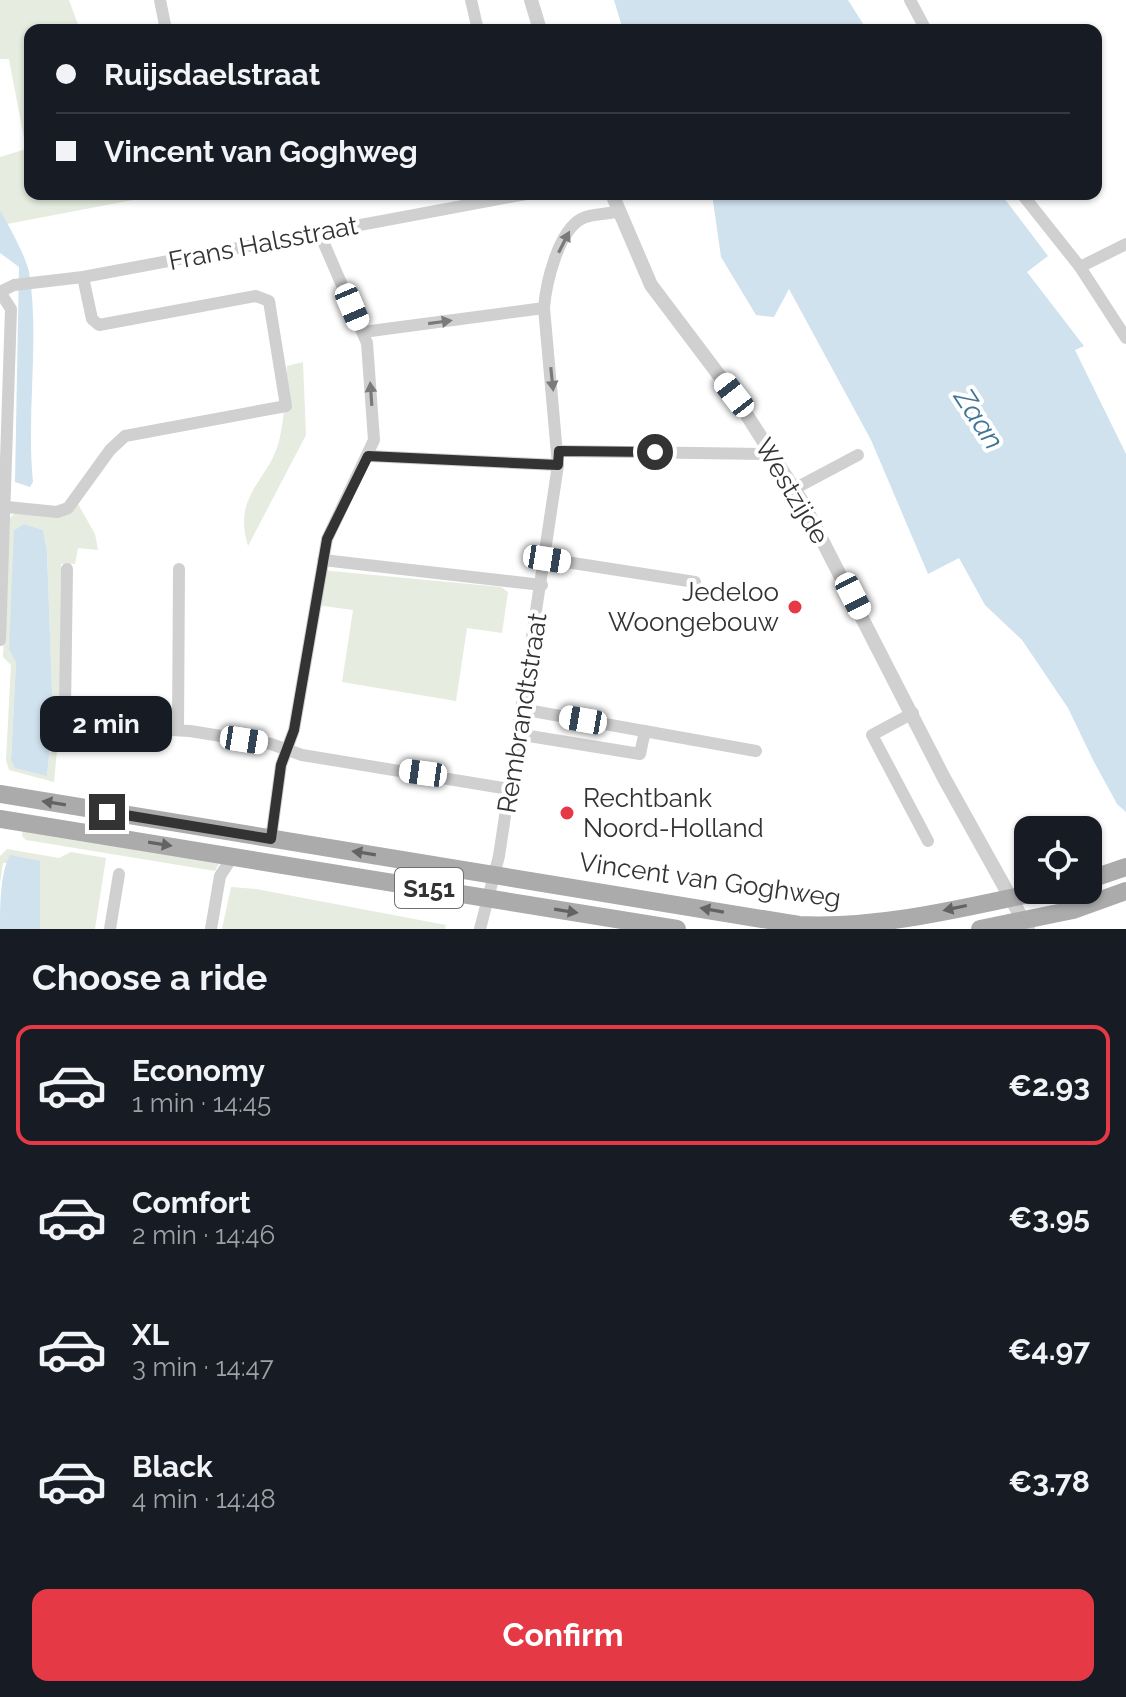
<!DOCTYPE html>
<meta charset="utf-8">
<style>
body{margin:0;font-family:Raleway,sans-serif;background:#242831;color:#f1f3f6;height:100vh;display:flex;flex-direction:column;font-size:30px;white-space:nowrap}
*{box-sizing:border-box;margin:0}
p{font-size:26px;color:#9ea1a6}
.icon{flex:none;width:44px;height:44px;fill:none;stroke:currentColor;stroke-width:2;stroke-linecap:round;stroke-linejoin:round}
.map{position:relative;height:929px;overflow:hidden}
.sheet{display:flex;flex-direction:column;background:#171b24;flex:1}
.sheet>*{flex:none}
.hud{position:absolute;left:24px;top:24px;width:1078px;height:176px;border-radius:16px;box-shadow:0 2px 6px #0004;display:grid;align-content:center;height:176px;padding:0 32px;background:#171b24}
.fabs{position:absolute;left:1014px;top:816px;display:grid;gap:16px}
.fabs a{display:grid;place-items:center;width:88px;height:88px;border-radius:16px;background:#171b24;box-shadow:0 2px 6px #0004;font-size:40px}
.end{position:absolute;width:36px;height:36px;margin:-18px;border:10px solid #333;background:#fff;box-shadow:0 0 0 4px #fff}
.from{border-radius:50%}
.bubble{position:absolute;height:56px;border-radius:16px;background:#171b24;box-shadow:0 2px 6px #0004;font-size:26px;font-weight:700;line-height:56px;text-align:center}
.car{position:absolute;width:24px;height:48px;margin:-24px -12px;border-radius:10px;box-shadow:0 0 6px 2px #0007;background:linear-gradient(#fff 24%,#345 0 40%,#fff 0 76%,#345 0 86%,#fff 0)}
.hud b{display:flex;align-items:center;gap:28px;height:76px;font-size:30px}
.hud b+b{border-top:2px solid #363941}
.hud i{width:20px;height:20px;background:#f1f3f6}
ul{padding:0;list-style:none}
li{display:flex;align-items:center;gap:24px;height:120px;margin:0 16px 12px;padding:0 16px;border:4px solid transparent;border-radius:16px}
li div{flex:1}
li b{display:block;font-size:30px}
li em{font-style:normal;font-weight:700}
li.selected{border-color:#e63946}
li>.icon{width:72px;height:72px;stroke-width:1.5}
h2{padding:0 32px;font-size:36px;line-height:96px}
.button{display:flex;gap:16px;margin-top:auto;padding:16px 32px}
.button a{flex:1;height:92px;border-radius:16px;background:#e63946;color:#fff;font-size:32px;font-weight:700;line-height:92px;text-align:center}
.map>svg:first-child{display:block}
.green{fill:#e6ecdf;fill-rule:evenodd}
.water{fill:#cfe2ee}
.lines{fill:none;stroke-linecap:round;stroke-linejoin:round}
.minor{stroke:#d0d0d0;stroke-width:12}
.tertiary{stroke:#d0d0d0;stroke-width:14}
.primary{stroke:#ababab;stroke-width:18}
.oneway{fill:#7a7a7a}
.oneway2{fill:#636363}
.route{stroke:#333;stroke-width:10}
.poi-dot{fill:#e63946;stroke:#fff;stroke-width:3}
.labels{text-anchor:middle;dominant-baseline:central;stroke-width:8;stroke-linejoin:round;paint-order:stroke}
.shield{fill:#fff;stroke:#707070;stroke-width:2}
.shield-label{font-size:24px;font-weight:bold;fill:#333}
.street-label{font-size:26px;fill:#333;stroke:#fff}
.poi-label{font-size:26px;fill:#333;stroke:#fff;text-anchor:end}
.water-label{font-size:28px;font-style:italic;fill:#3f7597;stroke:#fff}
</style>
<div class="map">
<svg width="1126" height="929" viewBox="0 0 1126 929">
<rect width="100%" height="100%" fill="#fff"/>
<g class="green">
<polygon points="0,0 69,0 80,30 30,30 30,194 137,194 138,199 7,224 0,210 0,157 26,149 9,59 0,59"/>
<path d="M 303,362 L 306,435 L 248,546 C 232,494 269,481 279,441 C 285,417 285,390 287,366 Z"/>
<path d="M 78,504 L 95,534 L 98,550 L 78,548 L 75,564 L 61,564 L 60,718 L 54,782 L 9,770 L 6,760 L 11,665 L 3,657 L 10,518 L 16,512 ZM 24,524 L 43,530 L 47,551 L 53,719 L 47,776 L 11,760 L 16,662 L 14,530 Z"/>
<polygon points="321,570 501,587 508,592 502,633 467,628 456,701 342,682 353,610 316,605"/>
<polygon points="23,829 220,861 215,871 26,840 22,836"/>
<polygon points="7,849 59,858 71,852 106,858 95,929 40,929 39,861 3,863 0,883 0,856"/>
<polygon points="231,887 256,889 446,925 445,929 222,929"/>
</g>
<g class="water">
<polygon points="614,0 848,0 867,30 623,30"/>
<polygon points="712,194 1001,194 1048,256 1027,272 1084,346 1075,350 1126,454 1126,812 1117,804 1093,760 1068,708 1022,640 985,605 959,558 928,574 871,440 789,289 774,317 756,315 721,257"/>
<path d="M 0,210 C 8,224 26,257 29,272 C 40,338 26,412 33,482 L 30,487 L 15,482 L 19,267 L 0,253 Z"/>
<polygon points="24,524 43,530 47,551 53,719 47,776 15,768 11,760 16,662 9,649 14,530"/>
<path d="M 10,855 L 40,861 L 40,929 L 0,929 C 0,906 0,873 10,855 Z"/>
</g>
<g class="lines">
<g class="minor">
<polyline points="160,0 166,30"/>
<polyline points="471,0 478,30"/>
<polyline points="910,0 926,30"/>
<polyline points="1022,194 1080,267 1126,338"/>
<polyline points="1080,267 1126,244"/>
<polyline points="0,292 14,285 83,277 526,194"/>
<polyline points="0,292 11,309 0,640"/>
<polyline points="363,332 544,308"/>
<polyline points="559,451 771,454"/>
<polyline points="368,456 558,465"/>
<polyline points="794,489 858,455"/>
<polyline points="7,507 57,512 68,508 110,450 125,436 286,406 269,301 256,296 99,325 92,319 83,277"/>
<polyline points="547,559 695,582"/>
<polyline points="323,560 542,585"/>
<polyline points="67,569 65,709 74,725 190,731 271,744 302,755 509,789"/>
<polyline points="521,709 756,751"/>
<polyline points="913,713 872,735 928,841"/>
<polyline points="178,730 179,569"/>
<polyline points="517,734 640,754 645,731"/>
<polyline points="271,839 281,765 294,730 327,539 374,440 367,343 319,232"/>
<polyline points="110,929 119,874"/>
<polyline points="211,929 220,876 233,856"/>
<path d="M 480,929 L 499,856 L 558,465 L 544,308 C 546,283 558,232 581,219 C 591,213 607,215 619,211"/>
</g>
<g class="tertiary">
<polyline points="531,0 540,30"/>
<polyline points="612,194 651,285 734,395 803,503 944,778 1028,929"/>
</g>
<g class="primary">
<path d="M 0,794 L 799,925 C 882,929 967,907 1048,890"/>
<polyline points="0,819 677,929"/>
<polyline points="1088,880 1126,867"/>
<polyline points="980,929 1073,910 1126,891"/>
</g>
</g>
<defs><path id="oneway-solid" d="M-6-.8H1V-3.2L6.5 0L1 3.2V.8H-6Z" transform="scale(2)"/></defs>
<g class="oneway">
<use href="#oneway-solid" transform="translate(564 242) rotate(-63)"/>
<use href="#oneway-solid" transform="translate(440 322) rotate(-8)"/>
<use href="#oneway-solid" transform="translate(552 379) rotate(84)"/>
<use href="#oneway-solid" transform="translate(371 394) rotate(-94)"/>
</g>
<g class="oneway2">
<use href="#oneway-solid" transform="translate(54 803) rotate(-171)"/>
<use href="#oneway-solid" transform="translate(160 844) rotate(9)"/>
<use href="#oneway-solid" transform="translate(364 853) rotate(-171)"/>
<use href="#oneway-solid" transform="translate(955 908) rotate(168)"/>
<use href="#oneway-solid" transform="translate(712 910) rotate(-170)"/>
<use href="#oneway-solid" transform="translate(566 911) rotate(9)"/>
</g>
<g class="lines">
<polyline class="route" points="107,812 271,839 281,765 294,730 327,539 368,456 558,465 559,451 655,452"/>
</g>
<g class="poi-dot">
<circle cx="795" cy="607" r="8"/>
<circle cx="567" cy="813" r="8"/>
</g>
<g class="labels">
<rect class="shield" x="395" y="868" width="68" height="40" rx="6"/>
<g class="shield-label">
<text x="429" y="888">S151</text>
</g>
<g class="street-label">
<text transform="translate(263 243) rotate(-11)">Frans Halsstraat</text>
<text transform="translate(792 491) rotate(59)">Westzijde</text>
<text transform="translate(522 713) rotate(-81)">Rembrandtstraat</text>
<text transform="translate(710 880) rotate(8)">Vincent van Goghweg</text>
</g>
<g class="poi-label">
<text x="779" y="592">Jedeloo<tspan x="779" dy="30">Woongebouw</tspan></text>
<text x="583" y="798" text-anchor="start">Rechtbank<tspan x="583" dy="30">Noord-Holland</tspan></text>
</g>
<g class="water-label">
<text transform="translate(979 419) rotate(57)">Zaan</text>
</g>
</g>
</svg>
<div class="fabs">
<a><svg class="icon" aria-label="locate" viewBox="0 0 24 24"><circle cx="12" cy="12" r="6"/><path d="M12 2v4M12 18v4M2 12h4M18 12h4"/></svg></a>
</div>
<i class="end from" style="left:655px;top:452px"></i>
<i class="end" style="left:107px;top:812px"></i>
<div class="bubble" style="left:40px;top:696px;width:132px">2 min</div>
<i class="car" style="left:352px;top:307px;rotate:157deg"></i>
<i class="car" style="left:734px;top:395px;rotate:322deg"></i>
<i class="car" style="left:547px;top:559px;rotate:99deg"></i>
<i class="car" style="left:853px;top:596px;rotate:153deg"></i>
<i class="car" style="left:583px;top:720px;rotate:280deg"></i>
<i class="car" style="left:244px;top:740px;rotate:99deg"></i>
<i class="car" style="left:423px;top:773px;rotate:278deg"></i>
<div class="hud">
<b><i class="from"></i>Ruijsdaelstraat</b>
<b><i></i>Vincent van Goghweg</b>
</div>
</div>
<section class="sheet">
<h2>Choose a ride</h2>
<ul>
<li class="selected"><svg class="icon" aria-label="car" viewBox="0 0 24 24"><path d="M5 17H2v-5l4-1 3-4h7l3 4 3 1v5h-3M9 17h6M6 11h13"/><circle cx="7" cy="17" r="2"/><circle cx="17" cy="17" r="2"/></svg><div><b>Economy</b><p>1 min · 14:45</p></div><em>€2.93</em></li>
<li><svg class="icon" aria-label="car" viewBox="0 0 24 24"><path d="M5 17H2v-5l4-1 3-4h7l3 4 3 1v5h-3M9 17h6M6 11h13"/><circle cx="7" cy="17" r="2"/><circle cx="17" cy="17" r="2"/></svg><div><b>Comfort</b><p>2 min · 14:46</p></div><em>€3.95</em></li>
<li><svg class="icon" aria-label="car" viewBox="0 0 24 24"><path d="M5 17H2v-5l4-1 3-4h7l3 4 3 1v5h-3M9 17h6M6 11h13"/><circle cx="7" cy="17" r="2"/><circle cx="17" cy="17" r="2"/></svg><div><b>XL</b><p>3 min · 14:47</p></div><em>€4.97</em></li>
<li><svg class="icon" aria-label="car" viewBox="0 0 24 24"><path d="M5 17H2v-5l4-1 3-4h7l3 4 3 1v5h-3M9 17h6M6 11h13"/><circle cx="7" cy="17" r="2"/><circle cx="17" cy="17" r="2"/></svg><div><b>Black</b><p>4 min · 14:48</p></div><em>€3.78</em></li>
</ul>
<div class="button"><a>Confirm</a></div>
</section>
